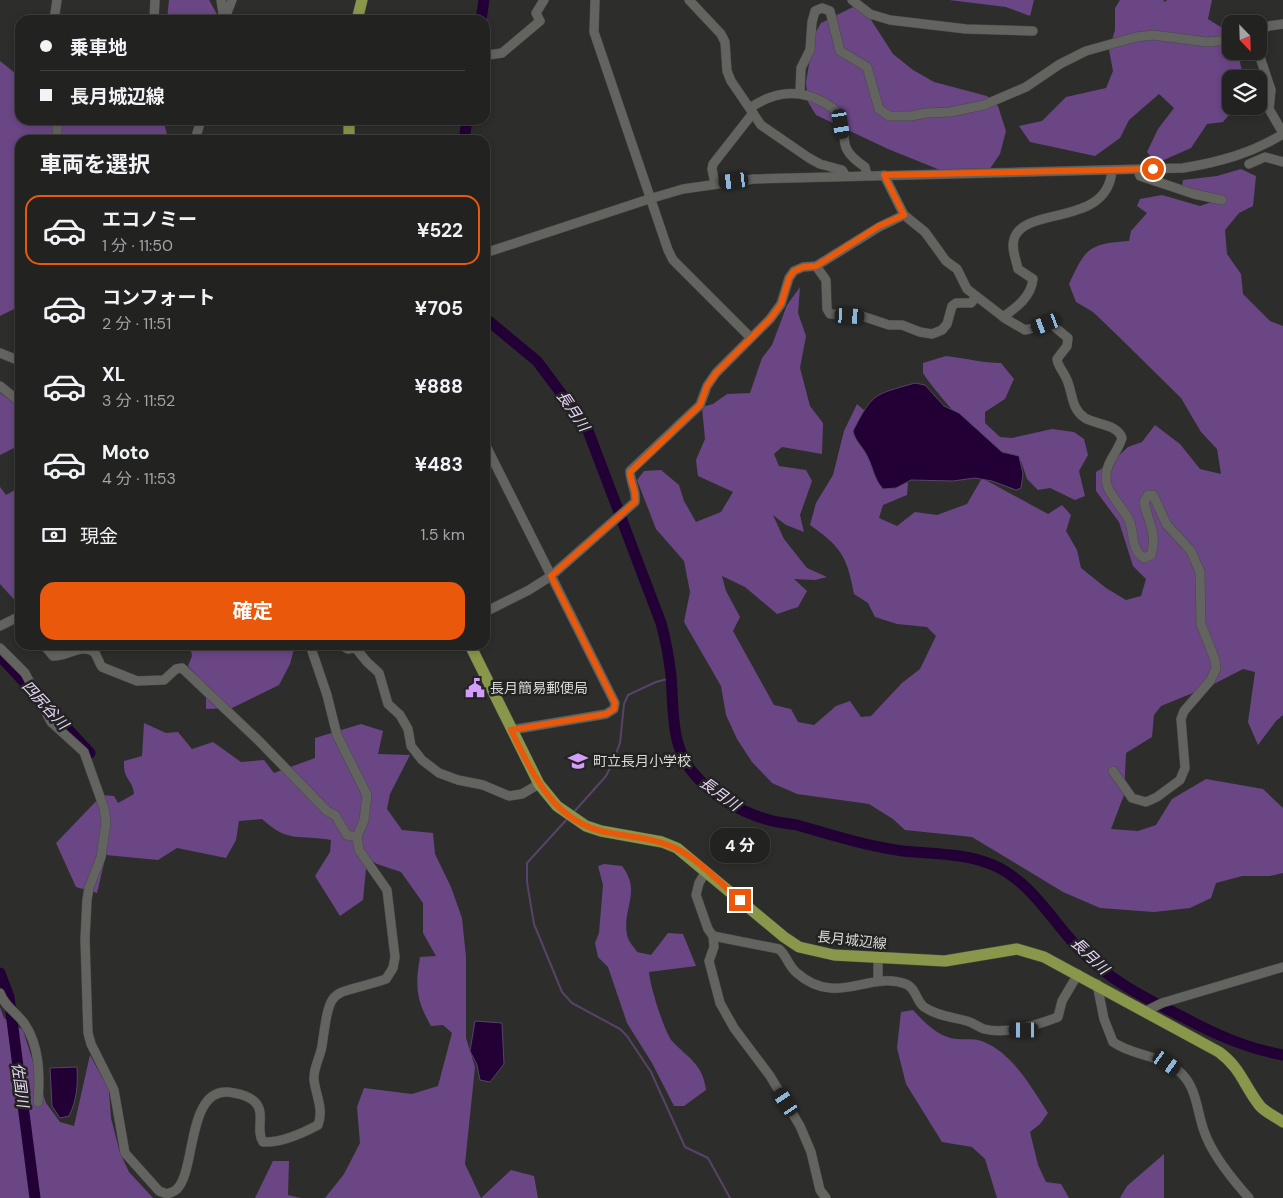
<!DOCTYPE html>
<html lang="ja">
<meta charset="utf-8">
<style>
body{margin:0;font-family:"DM Sans","Noto Sans JP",sans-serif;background:#2e2f2d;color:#f1f3f6;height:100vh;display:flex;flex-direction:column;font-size:19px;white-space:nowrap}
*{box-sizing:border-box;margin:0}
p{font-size:16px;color:#a2a4a5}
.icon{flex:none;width:28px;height:28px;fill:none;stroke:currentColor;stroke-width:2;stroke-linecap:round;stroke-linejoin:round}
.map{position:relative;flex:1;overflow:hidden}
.sheet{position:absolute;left:15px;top:135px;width:475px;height:515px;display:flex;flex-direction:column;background:#222220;border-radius:15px;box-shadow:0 2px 8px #0003,0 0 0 1px #3f3f3e}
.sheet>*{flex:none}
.top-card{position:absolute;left:15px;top:15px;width:475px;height:110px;border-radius:15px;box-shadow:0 2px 8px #0003,0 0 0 1px #3f3f3e;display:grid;align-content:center;height:110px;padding:0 25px;background:#222220}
.needle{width:32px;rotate:157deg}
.fabs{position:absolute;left:1222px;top:15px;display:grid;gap:10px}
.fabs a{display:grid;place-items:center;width:45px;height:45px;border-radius:10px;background:#222220;box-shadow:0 2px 8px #0003,0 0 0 1px #3f3f3e;font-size:25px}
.end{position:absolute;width:22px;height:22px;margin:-11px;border:6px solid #ea580c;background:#fff;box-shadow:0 0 0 2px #fff}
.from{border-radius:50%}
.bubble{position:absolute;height:35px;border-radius:15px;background:#222220;box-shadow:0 2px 8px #0003,0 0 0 1px #3f3f3e;font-size:16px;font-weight:700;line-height:35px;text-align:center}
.car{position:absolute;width:15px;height:30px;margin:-15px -8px;border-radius:6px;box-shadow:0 0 4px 1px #0007;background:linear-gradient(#222 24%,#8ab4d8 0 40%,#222 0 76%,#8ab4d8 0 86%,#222 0)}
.top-card b{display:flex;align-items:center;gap:18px;height:48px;font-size:19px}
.top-card b+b{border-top:1px solid #3f3f3e}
.top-card i{width:12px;height:12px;background:#f1f3f6}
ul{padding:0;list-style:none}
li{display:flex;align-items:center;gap:15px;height:70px;margin:0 10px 8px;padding:0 15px;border:2px solid transparent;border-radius:15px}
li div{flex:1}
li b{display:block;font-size:19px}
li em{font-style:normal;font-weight:700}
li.selected{border-color:#ea580c}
li>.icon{width:45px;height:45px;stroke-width:1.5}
h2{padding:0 25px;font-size:22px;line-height:60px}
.pay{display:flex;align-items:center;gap:12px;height:55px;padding:0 25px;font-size:19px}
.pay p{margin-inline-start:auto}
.action{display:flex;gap:10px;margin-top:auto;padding:10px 25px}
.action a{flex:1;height:58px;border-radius:15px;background:#ea580c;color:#fff;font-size:20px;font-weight:700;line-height:58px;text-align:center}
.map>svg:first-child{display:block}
.forest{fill:#6a4685}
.water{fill:#220036;stroke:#594267}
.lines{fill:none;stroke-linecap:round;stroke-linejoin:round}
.stream{stroke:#594267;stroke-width:2}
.river{stroke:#220036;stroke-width:11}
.minor-casing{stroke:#484946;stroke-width:10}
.major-casing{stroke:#484946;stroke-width:12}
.minor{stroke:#636460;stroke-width:9}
.major{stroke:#89974a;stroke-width:11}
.route{stroke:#ea580c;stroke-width:6}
.labels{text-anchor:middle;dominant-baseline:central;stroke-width:5;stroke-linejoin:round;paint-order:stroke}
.poi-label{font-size:14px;fill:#dadbd9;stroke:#232421;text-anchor:start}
.street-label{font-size:14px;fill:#dadbd9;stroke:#232421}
.water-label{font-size:15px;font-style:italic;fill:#e9d5fa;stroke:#232421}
</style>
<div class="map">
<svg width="1283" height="1198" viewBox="0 0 1283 1198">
<rect width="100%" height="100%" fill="#2d2e2b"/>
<g class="forest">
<polygon points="169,0 209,0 218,16 217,20 167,20"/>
<polygon points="949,0 1034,0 1030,16 1006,7"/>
<path d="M 1120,0 L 1163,0 L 1165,2 L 1167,0 L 1212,0 L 1208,19 C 1225,30 1231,30 1231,51 L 1238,52 L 1242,72 L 1239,79 L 1231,79 L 1231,106 L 1235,108 L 1223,122 L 1207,124 L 1191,148 L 1157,163 L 1147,152 L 1158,129 L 1174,108 L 1159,94 L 1129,120 L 1120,138 L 1095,156 L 1030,142 L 1019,126 L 1042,121 L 1066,97 L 1106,88 L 1113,71 L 1109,50 L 1115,30 L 1115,8 Z"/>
<polygon points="857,5 866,12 893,54 913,70 934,82 987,96 998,106 1006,131 1000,154 989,170 955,176 888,149 816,115 808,102 806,82 814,35 821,23"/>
<polygon points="0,61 20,77 20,120 163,120 167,134 155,140 20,140 20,306 0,316"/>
<path d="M 1241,169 L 1256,176 L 1253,206 L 1239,213 L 1225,230 L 1227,254 L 1241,274 L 1243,294 L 1270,321 L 1283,326 L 1283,715 L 1276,721 L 1258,745 L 1248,722 L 1255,672 L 1243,669 L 1210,686 L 1161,706 L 1154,715 L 1152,737 L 1126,753 L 1124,795 L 1111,829 L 1138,831 L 1156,825 L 1172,799 L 1206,779 L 1263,789 L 1283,808 L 1283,873 L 1270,876 L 1242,876 L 1216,883 L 1211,898 L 1190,908 L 1154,912 L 1100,908 L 1063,892 L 972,837 L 905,830 L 893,819 L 869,804 L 797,794 L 772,783 L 752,762 L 737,739 L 726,715 L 721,686 L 684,622 L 690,592 L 684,561 L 656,529 L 637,480 L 644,471 L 661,470 L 679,485 L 684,501 L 696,522 L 721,512 L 733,492 L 698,476 L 696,460 L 705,439 L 702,407 L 713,404 L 727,394 L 750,393 L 762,358 L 772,345 L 787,305 L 800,287 L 798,313 L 806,336 L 800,368 L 810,406 L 823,423 L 822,454 L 782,447 L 774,454 L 779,466 L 806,470 L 812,481 L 800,515 L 804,532 L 786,525 L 773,515 L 784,539 L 807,568 L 827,577 L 815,580 L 794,579 L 807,591 L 798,607 L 777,614 L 745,587 L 722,576 L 726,591 L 740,617 L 733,631 L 774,705 L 791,709 L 798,722 L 814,725 L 836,706 L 850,701 L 861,717 L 871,716 L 902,683 L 920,669 L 936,636 L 927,627 L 897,624 L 875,617 L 868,603 L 854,594 C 847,556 841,547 810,525 L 816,503 L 833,475 L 844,431 L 857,404 L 872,417 L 887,480 L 908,483 L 907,495 L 883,505 L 879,518 L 897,526 L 915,512 L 937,515 L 967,504 L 982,478 L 1048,514 L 1062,505 L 1071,515 L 1066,531 L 1077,550 L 1081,568 L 1106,588 L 1126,600 L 1141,596 L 1146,579 L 1133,566 L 1119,522 L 1096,491 L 1096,472 L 1112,462 L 1128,447 L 1142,442 L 1155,425 L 1180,444 L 1200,469 L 1221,474 L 1217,449 L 1201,432 L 1181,398 L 1115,333 L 1093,312 L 1076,302 L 1069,284 C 1086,247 1089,244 1129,241 L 1131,231 L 1147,213 L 1137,206 L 1140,199 L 1162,195 L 1200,206 L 1212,202 L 1201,191 L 1182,187 L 1183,180 L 1217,176 Z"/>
<path d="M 946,356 C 965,358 982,363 1001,363 L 1014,379 L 1005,399 L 985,412 L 985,423 L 1000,437 L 1012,438 L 1052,429 L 1074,432 L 1084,439 L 1088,455 L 1079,471 L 1085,496 L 1075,500 L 1050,488 L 1038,490 L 1027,479 L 1021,461 C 1018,461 1013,462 1010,461 C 992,457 933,390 923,373 L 923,363 Z"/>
<polygon points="0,393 20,407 20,445 0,455"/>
<polygon points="0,487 6,495 20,487 20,606 0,584"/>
<polygon points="190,645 295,645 290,664 279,685 232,708 206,709 206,687 188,666 192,656"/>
<path d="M 144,723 L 166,733 L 178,732 L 192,749 L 213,742 L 241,762 L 264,760 L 274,773 L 315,758 L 315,738 L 361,724 L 383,731 L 378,754 L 410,755 L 390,794 L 387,809 L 402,830 L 433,833 L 435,854 L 451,887 L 462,918 L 466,957 L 466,1038 L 475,1067 L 465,1164 L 481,1198 L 511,1170 L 534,1176 L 538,1198 L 325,1198 L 344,1174 L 360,1143 L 357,1107 L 364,1088 L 412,1094 L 438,1086 L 452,1033 L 443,1025 L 431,1026 C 416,1000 415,986 420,957 L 436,956 L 423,933 L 423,903 L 401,872 L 377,864 L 367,858 L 363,900 L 340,916 L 315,876 L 330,852 L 331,840 C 299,834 289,844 262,819 L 239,821 L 236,840 L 226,858 L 177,848 L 158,860 L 106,855 L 97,893 L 76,887 L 56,843 L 102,795 L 114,796 L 118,803 L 134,794 C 133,779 123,781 124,761 L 142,756 Z"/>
<path d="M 604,864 L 622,866 C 642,892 622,907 627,935 C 628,941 634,947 637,952 L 651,955 L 668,933 L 683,934 L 696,966 L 649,972 C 650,986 664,1031 672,1041 C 688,1058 703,1064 706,1090 L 684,1106 L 674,1106 L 652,1063 L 627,1023 L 608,967 L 598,957 L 595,943 L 599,933 L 603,885 L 598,866 Z"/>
<polygon points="0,1007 4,1018 23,1030 46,1103 60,1122 74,1126 90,1055 109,1090 111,1118 120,1153 129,1172 153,1198 0,1198"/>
<path d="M 913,1010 C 924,1022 939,1038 957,1039 C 966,1040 975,1038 984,1042 C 1012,1053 1032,1088 1048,1113 L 1040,1124 L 1030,1132 L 1038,1165 L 1046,1182 L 1061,1184 L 1069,1198 L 997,1198 L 985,1159 L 972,1147 L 942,1142 L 906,1084 L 897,1048 L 901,1012 Z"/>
<polygon points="1164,1154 1164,1198 1120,1198 1127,1186"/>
<polygon points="273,1161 289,1161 288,1195 301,1198 255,1198"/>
</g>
<g class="water">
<path d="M 915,383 L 925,385 L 944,406 L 959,413 L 1002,452 L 1019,456 L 1023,474 L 1021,488 L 1016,490 L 992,481 L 975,478 L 953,481 L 911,480 L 896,488 L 883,489 C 873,478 873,465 865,452 C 860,444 855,440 853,431 C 873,392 874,395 915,383 Z"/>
<polygon points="475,1021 502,1023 504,1064 490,1082 480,1080 477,1065 470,1051"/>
<path d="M 77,1067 C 78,1085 77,1100 69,1116 L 60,1118 L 52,1106 L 50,1068 Z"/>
</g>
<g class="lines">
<g class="stream">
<polyline points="573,813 606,776 612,764 620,743 624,704 628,695 656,682 671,678"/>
<polyline points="568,818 527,863 527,882 534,924 562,992 572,1003 620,1029 627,1036 651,1072 685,1147 708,1158 730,1198"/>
</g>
<g class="river">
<polyline points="481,20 484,0"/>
<polyline points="464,140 467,120"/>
<path d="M 485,318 L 537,361 L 587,428 L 661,623 C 666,641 669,658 671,676 C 674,711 670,747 695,775 C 714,797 741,812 769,820 C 778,823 788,823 797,825 C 832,835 866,846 903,851 C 933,854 965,853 993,865 C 1033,882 1054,925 1084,954 C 1110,979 1139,995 1171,1011 C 1209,1031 1240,1047 1283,1055"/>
<polyline points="0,656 90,753"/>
<polyline points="0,973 9,997 35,1198"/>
</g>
<defs>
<g id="minor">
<polyline points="221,0 224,20"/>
<polyline points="595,0 594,32 668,250 673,260 750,337"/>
<polyline points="689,0 721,34 725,42 727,71 731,81 761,125 809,158 820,164 842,170 846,176"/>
<polyline points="852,0 870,14 890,20 966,29 1033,31"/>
<polyline points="54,20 57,0"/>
<polyline points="154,20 155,0"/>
<polyline points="224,20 232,0"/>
<polyline points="1259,30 1269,26 1283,24"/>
<polyline points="1258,51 1271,90 1269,109 1283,133"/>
<polyline points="488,55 502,53 540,21 536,13 544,0"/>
<polyline points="800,92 801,68 810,50 812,22 815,11 822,8 830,11 840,51 867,67 879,109 889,116 911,116 926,113 950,112 984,105 1026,87 1060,64 1086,51 1136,37 1153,35 1207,42 1231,40"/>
<path d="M 750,108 C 773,92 797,88 823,102 C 829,105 834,108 838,114 C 852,137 832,145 865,167 L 867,175"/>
<polyline points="57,140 57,120"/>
<polyline points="195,140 201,120"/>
<polyline points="1249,164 1265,157 1283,162"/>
<polyline points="1138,170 1140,176 1194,194 1222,200"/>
<path d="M 884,175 L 904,215 L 925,232 L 946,261 L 957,269 L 967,289 L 1006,319 L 1025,330 L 1051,324 L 1068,338 L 1067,346 L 1057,359 C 1058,367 1064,372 1067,380 C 1073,394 1071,409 1085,418 C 1097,425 1117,424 1122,438 C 1118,452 1106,462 1106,477 C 1105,492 1123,507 1129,520 C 1135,534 1130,549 1144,558 L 1151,555 C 1158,534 1148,522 1144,502 L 1148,495 L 1153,495 L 1167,525 L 1191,551 L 1200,572 L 1201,624 L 1215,660 L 1216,669 L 1210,681 L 1184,711 L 1181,719 L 1185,768 L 1180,780 L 1157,797 L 1146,802 L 1132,798 L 1113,771"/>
<polyline points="715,184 712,169 713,164 753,113"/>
<path d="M 485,253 L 649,199 L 683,189 L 754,179 L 1183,168 C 1220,162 1252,153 1283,134"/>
<polyline points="816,266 826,280 827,309 830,314 862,316 889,325 902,325 920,332 932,334 942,330 947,324 952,306 956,303 971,303 976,297"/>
<path d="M 1003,317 C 1017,307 1031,297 1033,279 L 1018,269 C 1016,259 1011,249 1014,239 C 1024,205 1108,228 1112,170"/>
<polyline points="0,353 20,361"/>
<polyline points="0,386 20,402"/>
<polyline points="485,444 615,703 614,709 606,714 511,730"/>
<path d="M 485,612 L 529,590 L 551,576 L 635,502 C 637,491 630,482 630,471 L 700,405 L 707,386 L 716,373 L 770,319 L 781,304 L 789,278 L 794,271 L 803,267 L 816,266 L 879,227 L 904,215"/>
<polyline points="0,626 20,616"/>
<path d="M 44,645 L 53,656 C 66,657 82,643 94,652 C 98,656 98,662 102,667 L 137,681 L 164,680 L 176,669 L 182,668 L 259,741 L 327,811 L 335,815 L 347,835 L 357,837"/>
<polyline points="341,645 348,649 354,648"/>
<polyline points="353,645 367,662 379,673 388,704 400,715 408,729 411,746 422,760 439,773 458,780 483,785 509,796 522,794 539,784"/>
<path d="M 0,648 L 25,673 L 51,722 L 84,752 L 104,808 L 106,822 L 101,857 L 89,888 L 87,900 L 85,939 L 88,1033 L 91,1044 L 114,1090 L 125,1153 L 159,1191 L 167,1194 C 170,1193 175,1191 177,1189 C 197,1169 186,1082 234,1093 C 240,1094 250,1097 255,1102 C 266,1113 255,1130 263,1142 C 280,1143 303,1133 318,1125 C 324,1109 316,1096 314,1080 C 313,1068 320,1058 322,1046 C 331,981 330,998 386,979 L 393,968 L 395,957 L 387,890 L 359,850 L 357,837 L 364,820 L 367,795 L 337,735 L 327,695 L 310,645"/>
<polyline points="706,871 699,883 696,895 708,929 713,936 714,947 709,961 720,1003 734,1028 770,1076 800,1126 811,1152 820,1190 826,1198"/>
<path d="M 713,936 L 779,949 C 787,956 789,967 797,973 C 837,1008 868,970 906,984 C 916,988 916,1001 924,1007 C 937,1016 953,1017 967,1021 C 974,1023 978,1027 984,1029 C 1007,1035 1037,1025 1058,1017 L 1062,1001 L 1078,974"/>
<polyline points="878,981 878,958"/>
<path d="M 1097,984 L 1104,1019 L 1113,1042 C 1134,1057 1162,1054 1182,1074 C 1197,1089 1197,1112 1204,1131 C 1212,1155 1232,1179 1249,1198"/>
<path d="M 0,993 C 5,1007 16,1012 24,1023 C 40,1046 40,1076 38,1102"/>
<polyline points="1146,1011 1162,1003 1283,967"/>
</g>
<g id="major">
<polyline points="357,20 362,0"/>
<polyline points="349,120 349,140"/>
<path d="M 470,645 L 539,784 L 557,806 L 586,826 L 601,831 L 662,842 L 677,848 L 784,937 L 799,947 L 834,955 L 945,961 L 1017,949 L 1044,957 L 1219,1052 C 1241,1068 1244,1086 1260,1106 C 1265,1112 1276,1117 1283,1122"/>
</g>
</defs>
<use href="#minor" class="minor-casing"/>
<use href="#major" class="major-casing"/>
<use href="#minor" class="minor"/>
<use href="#major" class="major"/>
</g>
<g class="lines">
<path class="route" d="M 740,900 C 721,884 697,858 675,848 C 652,837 626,837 601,831 C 551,818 532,772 511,730 L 606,714 L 614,709 L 615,703 L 551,576 L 635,502 C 637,491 630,482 630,472 L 700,405 L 707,386 L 716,373 L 770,319 L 781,304 L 789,278 L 794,271 L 803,267 L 816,266 L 879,226 L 904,215 L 884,175 L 1153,169"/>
</g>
<defs>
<symbol id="civic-bare" viewBox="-9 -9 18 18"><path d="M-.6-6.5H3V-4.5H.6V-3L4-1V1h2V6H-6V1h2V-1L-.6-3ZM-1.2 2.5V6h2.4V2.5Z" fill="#d39cfd" stroke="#232421" stroke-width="2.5" paint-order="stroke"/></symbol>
<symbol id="school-bare" viewBox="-9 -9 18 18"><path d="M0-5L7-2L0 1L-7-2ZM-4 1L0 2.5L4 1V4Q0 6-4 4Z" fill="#d39cfd" stroke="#232421" stroke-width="2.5" paint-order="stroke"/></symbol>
</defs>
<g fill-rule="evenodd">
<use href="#civic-bare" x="461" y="674" width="28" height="28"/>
<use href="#school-bare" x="564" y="747" width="28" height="28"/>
</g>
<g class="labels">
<g class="poi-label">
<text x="490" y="688">長月簡易郵便局</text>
<text x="593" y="761">町立長月小学校</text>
</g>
<g class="street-label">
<text transform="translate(852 940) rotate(6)">長月城辺線</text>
</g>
<g class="water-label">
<text transform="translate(573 411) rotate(56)">長月川</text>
<text transform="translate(45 705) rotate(47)">四尻谷川</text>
<text transform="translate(720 794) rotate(36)">長月川</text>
<text transform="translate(1090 956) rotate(44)">長月川</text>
<text transform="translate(20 1085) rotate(82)">佐国川</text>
</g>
</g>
</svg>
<div class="fabs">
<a><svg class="needle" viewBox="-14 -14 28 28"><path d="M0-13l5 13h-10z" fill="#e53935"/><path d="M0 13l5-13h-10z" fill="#a2a4a5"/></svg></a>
<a><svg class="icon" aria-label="layers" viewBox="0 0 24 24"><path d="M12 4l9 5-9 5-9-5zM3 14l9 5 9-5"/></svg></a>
</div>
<i class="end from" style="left:1153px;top:169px"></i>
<i class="end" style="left:740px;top:900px"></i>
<div class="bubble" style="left:710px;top:828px;width:60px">4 分</div>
<i class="car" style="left:841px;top:124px;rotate:171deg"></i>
<i class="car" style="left:734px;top:181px;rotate:263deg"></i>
<i class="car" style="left:850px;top:316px;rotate:93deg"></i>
<i class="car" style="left:1046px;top:324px;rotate:249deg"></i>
<i class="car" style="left:1024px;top:1030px;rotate:270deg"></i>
<i class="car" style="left:1167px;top:1063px;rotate:125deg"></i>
<i class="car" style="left:786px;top:1102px;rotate:327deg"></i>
<div class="top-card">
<b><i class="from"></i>乗車地</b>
<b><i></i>長月城辺線</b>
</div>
<section class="sheet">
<h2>車両を選択</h2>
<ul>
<li class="selected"><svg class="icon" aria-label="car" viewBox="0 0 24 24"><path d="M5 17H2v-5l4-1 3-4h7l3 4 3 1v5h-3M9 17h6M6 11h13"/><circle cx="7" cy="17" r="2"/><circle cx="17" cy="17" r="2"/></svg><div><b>エコノミー</b><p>1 分 · 11:50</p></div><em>¥522</em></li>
<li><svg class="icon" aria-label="car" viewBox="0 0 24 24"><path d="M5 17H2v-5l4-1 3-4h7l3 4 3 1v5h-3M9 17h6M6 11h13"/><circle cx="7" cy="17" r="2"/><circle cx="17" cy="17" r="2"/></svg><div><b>コンフォート</b><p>2 分 · 11:51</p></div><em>¥705</em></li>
<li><svg class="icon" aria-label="car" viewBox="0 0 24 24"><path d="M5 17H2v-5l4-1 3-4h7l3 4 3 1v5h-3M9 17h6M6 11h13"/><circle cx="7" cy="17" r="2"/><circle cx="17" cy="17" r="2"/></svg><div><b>XL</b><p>3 分 · 11:52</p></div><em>¥888</em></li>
<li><svg class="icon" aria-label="car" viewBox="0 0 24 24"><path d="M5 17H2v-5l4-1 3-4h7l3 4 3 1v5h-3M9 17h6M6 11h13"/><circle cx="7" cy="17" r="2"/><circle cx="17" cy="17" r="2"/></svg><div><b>Moto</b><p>4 分 · 11:53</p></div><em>¥483</em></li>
</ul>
<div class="pay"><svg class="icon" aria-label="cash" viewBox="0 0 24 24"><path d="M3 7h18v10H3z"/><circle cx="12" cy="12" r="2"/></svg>現金<p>1.5 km</p></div>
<div class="action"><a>確定</a></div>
</section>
</div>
